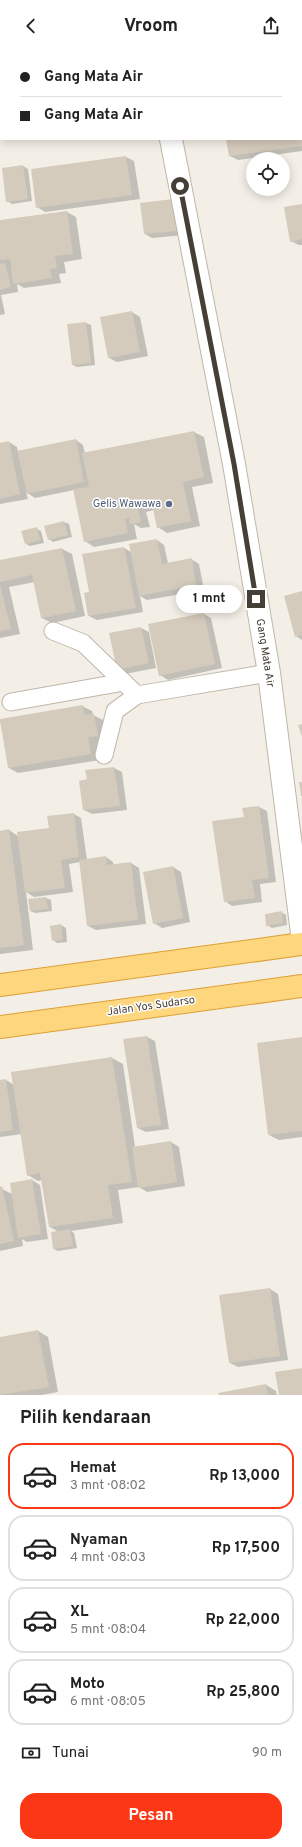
<!DOCTYPE html>
<html lang="id">
<meta charset="utf-8">
<style>
body{margin:0;font-family:Overpass,sans-serif;background:#f2f2f2;color:#222;height:100vh;display:flex;flex-direction:column;font-size:15px;white-space:nowrap}
*{box-sizing:border-box;margin:0}
p{font-size:13px;color:#767676}
.icon{flex:none;width:22px;height:22px;fill:none;stroke:currentColor;stroke-width:2;stroke-linecap:round;stroke-linejoin:round}
.map{position:relative;height:1343px;overflow:hidden}
.panel{display:flex;flex-direction:column;background:#fff;flex:1}
.panel>*{flex:none}
.guide{position:absolute;left:0px;top:0px;width:302px;height:88px;box-shadow:0 2px 10px #0003;display:grid;align-content:center;height:88px;padding:0 20px;background:#fff}
.tools{position:absolute;left:246px;top:100px;display:grid;gap:8px}
.tools a{display:grid;place-items:center;width:44px;height:44px;border-radius:50%;background:#fff;box-shadow:0 2px 10px #0003;font-size:20px}
.end{position:absolute;width:18px;height:18px;margin:-9px;border:5px solid #463f35;background:#fff;box-shadow:0 0 0 2px #fff}
.from{border-radius:50%}
.bubble{position:absolute;height:28px;border-radius:14px;background:#fff;box-shadow:0 2px 10px #0003;font-size:13px;font-weight:700;line-height:28px;text-align:center}
.guide b{display:flex;align-items:center;gap:14px;height:38px;font-size:15px}
.guide b+b{border-top:1px solid #e0e0e0}
.guide i{width:10px;height:10px;background:#222}
ul{padding:0;list-style:none}
li{display:flex;align-items:center;gap:12px;height:66px;margin:0 8px 6px;padding:0 12px;border:2px solid #e0e0e0;border-radius:16px}
li div{flex:1}
li b{display:block;font-size:15px}
li em{font-style:normal;font-weight:700}
li.active{border-color:#fb3716}
li>.icon{width:36px;height:36px;stroke-width:1.5}
h2{padding:0 20px;font-size:18px;line-height:48px}
.pay{display:flex;align-items:center;gap:10px;height:44px;padding:0 20px;font-size:15px}
.pay p{margin-inline-start:auto}
.action{display:flex;gap:8px;margin-top:auto;padding:8px 20px}
.action a{flex:1;height:46px;border-radius:16px;background:#fb3716;color:#fff;font-size:16px;font-weight:700;line-height:46px;text-align:center}
header{display:flex;justify-content:space-between;align-items:center;height:52px;padding:0 20px;background:#fff;font-size:18px;font-weight:700}
.map>svg:first-child{display:block}
.shadow{fill:#0003}
.building{fill:#d5cbbc}
.lines{fill:none;stroke-linecap:round;stroke-linejoin:round}
.service-casing{stroke:#bfb7a9;stroke-width:19}
.minor-casing{stroke:#bfb7a9;stroke-width:24}
.trunk-casing{stroke:#de9f35;stroke-width:24}
.service{stroke:#fff;stroke-width:17}
.minor{stroke:#fff;stroke-width:22}
.trunk{stroke:#fed67d;stroke-width:22}
.route{stroke:#463f35;stroke-width:5}
.service-dot{fill:#5c6f8a;stroke:#fff;stroke-width:1.5}
.labels{text-anchor:middle;dominant-baseline:central;stroke-width:3;stroke-linejoin:round;paint-order:stroke}
.service-label{font-size:11px;fill:#4e5e75;stroke:#fff;text-anchor:end}
.street-label{font-size:11px;fill:#463f35;stroke:#fff}
</style>
<header><svg class="icon" aria-label="back" viewBox="0 0 24 24"><path d="M15 5l-7 7 7 7"/></svg>Vroom<svg class="icon" aria-label="share" viewBox="0 0 24 24"><path d="M12 15V3M7 8l5-5 5 5M5 13v7h14v-7"/></svg></header>
<div class="map">
<svg width="302" height="1343" viewBox="0 0 302 1343">
<rect width="100%" height="100%" fill="#f3efe6"/>
<g class="shadow">
<rect x="75" y="0" width="26" height="1"/>
<polygon points="279,0 302,0 302,12 301,1"/>
<polygon points="0,15 1,16 0,60"/>
<polygon points="301,53 302,99 238,108 230,104 227,87 301,87"/>
<polygon points="126,105 134,109 140,147 45,160 37,155 32,118"/>
<polygon points="23,114 28,117 32,149 12,152 7,149"/>
<polygon points="173,148 184,183 152,186 145,182"/>
<polygon points="302,153 302,193 299,193 291,189"/>
<polygon points="67,160 76,165 82,207 64,210 66,221 59,222 61,231 24,236 17,232 18,240 1,243 5,262 0,263 0,169"/>
<polygon points="132,260 140,265 148,304 117,310 109,306"/>
<polygon points="86,271 91,273 95,313 77,315 73,313"/>
<polygon points="194,380 204,385 213,431 192,435 200,474 167,481 158,475 154,458 146,460 150,475 141,476 134,472 137,487 94,495 85,489 74,438 35,446 26,440 28,447 0,452 0,392 9,390 17,395 18,400 76,388 83,393 85,402"/>
<polygon points="64,470 69,472 72,485 53,490 49,487 45,474"/>
<polygon points="37,477 41,479 44,491 30,494 26,492"/>
<polygon points="157,488 164,493 168,511 191,507 199,512 204,538 147,548 140,544 143,560 97,568 89,564 90,541 124,496 131,500"/>
<polygon points="62,497 72,502 85,564 52,571 42,566 35,530 9,535 20,582 0,586 0,509"/>
<polygon points="302,540 302,588 296,584"/>
<polygon points="204,562 211,566 222,616 168,628 160,623"/>
<polygon points="141,576 149,580 156,616 125,622 118,617"/>
<polygon points="82,654 92,659 93,663 103,668 107,689 97,690 100,708 18,721 9,716 0,668"/>
<polygon points="114,716 122,720 127,758 92,762 84,758 88,728 87,719"/>
<polygon points="259,755 267,759 276,830 260,832 262,850 232,854 225,849 245,766"/>
<polygon points="74,762 81,766 87,808 106,805 113,810 114,813 131,811 139,816 146,872 96,878 88,874 80,810 69,812 73,840 34,845 26,840 33,898 0,902 0,780 9,778 18,784 50,777"/>
<polygon points="173,815 181,820 190,870 162,876 154,871"/>
<polygon points="46,846 51,848 52,859 35,861 30,859 29,848"/>
<polygon points="281,860 286,863 287,873 272,876 267,873"/>
<polygon points="61,873 66,876 67,890 57,891 53,888"/>
<polygon points="147,985 155,989 169,1077 146,1080 138,1076"/>
<polygon points="302,986 302,1085 279,1088 269,1083"/>
<polygon points="112,1006 123,1012 135,1095 171,1090 179,1095 185,1134 147,1140 139,1135 118,1138 123,1171 71,1179 74,1181 77,1196 58,1199 54,1197 59,1180 50,1175 42,1128 38,1129 28,1123 22,1082 0,1085 0,1029 6,1028 14,1033 12,1021"/>
<polygon points="32,1128 40,1133 48,1187 27,1190 22,1187 23,1194 0,1199 0,1136 12,1142"/>
<polygon points="270,1237 278,1242 288,1308 238,1315 230,1311"/>
<polygon points="38,1279 48,1285 58,1340 42,1343 0,1343 0,1286"/>
<polygon points="266,1333 276,1339 277,1343 220,1343"/>
</g>
<g class="building">
<polygon points="226,87 302,87 302,94 229,104"/>
<polygon points="126,104 132,143 36,156 31,117"/>
<polygon points="23,113 28,147 6,150 2,116"/>
<polygon points="173,147 177,179 144,182 140,151"/>
<polygon points="302,152 302,187 290,190 284,155"/>
<polygon points="67,159 73,202 55,204 57,216 50,217 52,226 13,232 10,207 0,208 0,168"/>
<polygon points="5,211 11,235 0,238 0,212"/>
<polygon points="132,259 140,300 108,306 100,265"/>
<polygon points="86,270 91,311 72,313 67,272"/>
<polygon points="194,379 204,425 183,430 191,469 157,476 152,452 137,455 141,470 130,472 129,466 125,467 128,481 84,490 73,437 89,435 82,401"/>
<polygon points="76,387 84,430 27,442 17,399"/>
<polygon points="9,389 20,442 0,447 0,391"/>
<polygon points="64,469 68,483 48,488 44,474"/>
<polygon points="37,475 40,488 25,492 21,479"/>
<polygon points="157,487 162,512 192,506 196,533 139,544 129,492"/>
<polygon points="124,495 136,556 88,564 84,541 89,540 82,502"/>
<polygon points="62,496 76,559 41,566 32,523 0,530 0,508"/>
<polygon points="0,533 11,577 0,579"/>
<polygon points="302,539 302,583 295,585 284,544"/>
<polygon points="204,561 215,612 159,624 148,572"/>
<polygon points="141,575 149,611 117,618 109,581"/>
<polygon points="83,653 84,663 94,662 98,684 88,685 91,702 8,716 0,667"/>
<polygon points="302,672 302,685 298,673"/>
<polygon points="114,715 120,754 83,758 79,729 87,727 85,718"/>
<polygon points="299,730 302,730 302,744 301,744"/>
<polygon points="259,754 269,826 252,828 255,846 224,850 212,769 244,765 242,756"/>
<polygon points="74,761 79,805 61,808 65,836 25,841 17,780 49,776 47,764"/>
<polygon points="9,777 24,893 0,896 0,779"/>
<polygon points="106,804 107,813 131,810 138,868 87,874 79,808"/>
<polygon points="173,814 183,866 153,872 143,820"/>
<polygon points="46,845 48,857 30,859 28,847"/>
<polygon points="282,859 283,871 266,874 265,862"/>
<polygon points="61,872 63,888 52,889 50,874"/>
<polygon points="147,984 161,1073 137,1076 123,987"/>
<polygon points="302,985 302,1079 268,1083 257,991"/>
<polygon points="112,1005 132,1130 108,1133 113,1166 49,1175 40,1121 27,1124 11,1020"/>
<polygon points="6,1027 13,1078 0,1080 0,1028"/>
<polygon points="171,1089 177,1130 138,1136 132,1095"/>
<polygon points="32,1127 41,1182 18,1186 10,1131"/>
<polygon points="2,1134 14,1189 0,1192 0,1135"/>
<polygon points="70,1177 73,1194 53,1197 51,1180"/>
<polygon points="270,1236 280,1304 229,1311 219,1243"/>
<polygon points="38,1278 49,1335 0,1343 0,1285"/>
<polygon points="302,1316 302,1343 279,1343 275,1320"/>
<polygon points="266,1332 268,1343 219,1343 218,1341"/>
</g>
<g class="lines">
<defs>
<g id="service">
<polyline points="53,579 83,591 137,643 269,621"/>
<polyline points="11,650 124,630"/>
<polyline points="104,703 115,659 137,643"/>
</g>
<g id="minor">
<polyline points="154,0 155,1"/>
<polyline points="171,87 234,412 269,621 302,881"/>
</g>
<g id="trunk">
<polyline points="0,933 302,892"/>
<polyline points="0,975 302,934"/>
</g>
</defs>
<use href="#service" class="service-casing"/>
<use href="#minor" class="minor-casing"/>
<use href="#trunk" class="trunk-casing"/>
<use href="#service" class="service"/>
<use href="#minor" class="minor"/>
<use href="#trunk" class="trunk"/>
</g>
<g class="lines">
<polyline class="route" points="180,134 234,412 256,547"/>
</g>
<circle class="service-dot" cx="169" cy="452" r="4"/>
<g class="labels">
<g class="service-label">
<text x="161" y="452">Gelis Wawawa</text>
</g>
<g class="street-label">
<text transform="translate(265 601) rotate(81)">Gang Mata Air</text>
<text transform="translate(151 954) rotate(-8)">Jalan Yos Sudarso</text>
</g>
</g>
</svg>
<div class="tools">
<a><svg class="icon" aria-label="locate" viewBox="0 0 24 24"><circle cx="12" cy="12" r="6"/><path d="M12 2v4M12 18v4M2 12h4M18 12h4"/></svg></a>
</div>
<i class="end from" style="left:180px;top:134px"></i>
<i class="end" style="left:256px;top:547px"></i>
<div class="bubble" style="left:176px;top:533px;width:66px">1 mnt</div>
<div class="guide">
<b><i class="from"></i>Gang Mata Air</b>
<b><i></i>Gang Mata Air</b>
</div>
</div>
<section class="panel">
<h2>Pilih kendaraan</h2>
<ul>
<li class="active"><svg class="icon" aria-label="car" viewBox="0 0 24 24"><path d="M5 17H2v-5l4-1 3-4h7l3 4 3 1v5h-3M9 17h6M6 11h13"/><circle cx="7" cy="17" r="2"/><circle cx="17" cy="17" r="2"/></svg><div><b>Hemat</b><p>3 mnt · 08:02</p></div><em>Rp 13,000</em></li>
<li><svg class="icon" aria-label="car" viewBox="0 0 24 24"><path d="M5 17H2v-5l4-1 3-4h7l3 4 3 1v5h-3M9 17h6M6 11h13"/><circle cx="7" cy="17" r="2"/><circle cx="17" cy="17" r="2"/></svg><div><b>Nyaman</b><p>4 mnt · 08:03</p></div><em>Rp 17,500</em></li>
<li><svg class="icon" aria-label="car" viewBox="0 0 24 24"><path d="M5 17H2v-5l4-1 3-4h7l3 4 3 1v5h-3M9 17h6M6 11h13"/><circle cx="7" cy="17" r="2"/><circle cx="17" cy="17" r="2"/></svg><div><b>XL</b><p>5 mnt · 08:04</p></div><em>Rp 22,000</em></li>
<li><svg class="icon" aria-label="car" viewBox="0 0 24 24"><path d="M5 17H2v-5l4-1 3-4h7l3 4 3 1v5h-3M9 17h6M6 11h13"/><circle cx="7" cy="17" r="2"/><circle cx="17" cy="17" r="2"/></svg><div><b>Moto</b><p>6 mnt · 08:05</p></div><em>Rp 25,800</em></li>
</ul>
<div class="pay"><svg class="icon" aria-label="cash" viewBox="0 0 24 24"><path d="M3 7h18v10H3z"/><circle cx="12" cy="12" r="2"/></svg>Tunai<p>90 m</p></div>
<div class="action"><a>Pesan</a></div>
</section>
